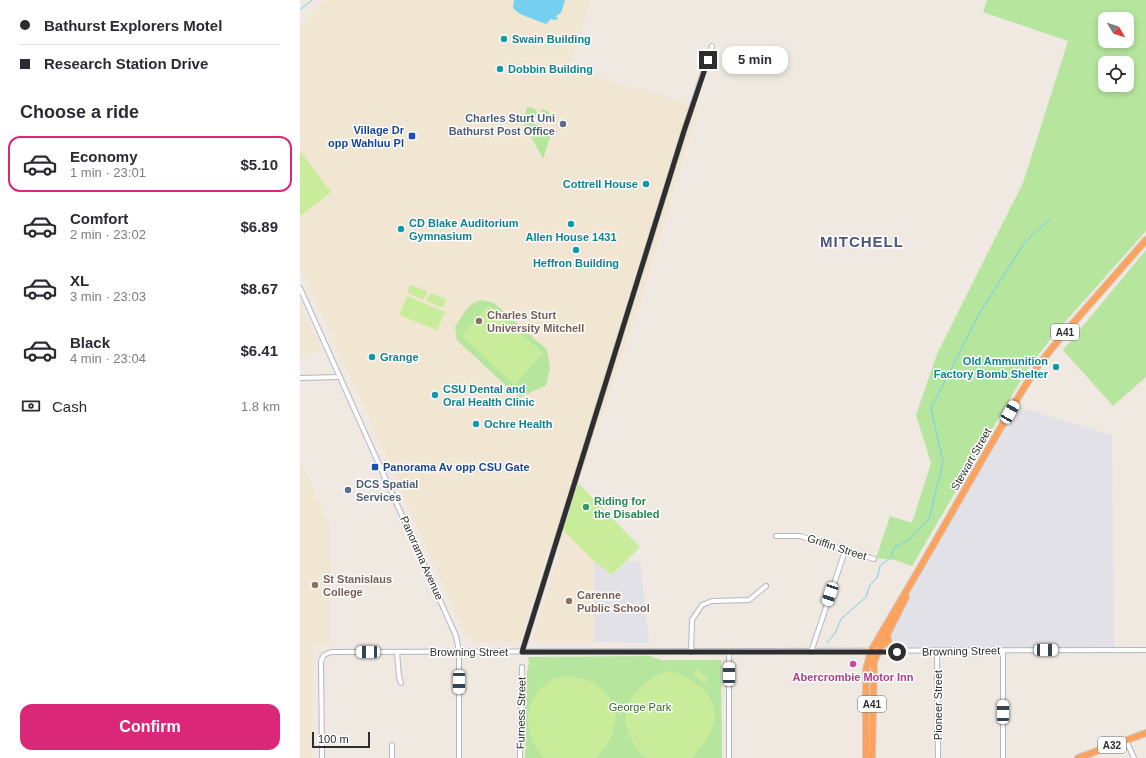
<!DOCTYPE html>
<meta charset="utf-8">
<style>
body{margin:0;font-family:Arial,sans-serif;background:#f2f2f3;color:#2b2b33;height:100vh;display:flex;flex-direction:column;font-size:15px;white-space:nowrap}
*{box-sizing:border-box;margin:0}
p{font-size:13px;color:#7c7c81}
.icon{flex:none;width:22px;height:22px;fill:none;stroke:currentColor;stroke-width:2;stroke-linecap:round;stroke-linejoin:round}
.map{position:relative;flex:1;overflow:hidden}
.side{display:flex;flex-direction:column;background:#fff;width:300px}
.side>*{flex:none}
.top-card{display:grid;align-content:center;height:88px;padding:0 20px;background:#fff}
.needle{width:26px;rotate:129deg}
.tools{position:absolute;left:798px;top:12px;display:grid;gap:8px}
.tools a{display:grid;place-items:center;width:36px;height:36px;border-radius:8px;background:#fff;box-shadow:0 2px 6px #0003;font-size:20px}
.scale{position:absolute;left:12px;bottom:10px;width:58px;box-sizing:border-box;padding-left:4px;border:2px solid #2e2e2e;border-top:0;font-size:11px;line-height:14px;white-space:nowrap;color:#2e2e2e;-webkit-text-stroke:3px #fff;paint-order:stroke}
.end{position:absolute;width:18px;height:18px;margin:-9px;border:5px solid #2e2e2e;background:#fff;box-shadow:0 0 0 2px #fff}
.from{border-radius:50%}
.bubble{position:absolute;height:28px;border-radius:12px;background:#fff;box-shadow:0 2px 6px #0003;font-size:13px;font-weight:800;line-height:28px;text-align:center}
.car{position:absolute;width:12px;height:24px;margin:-12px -6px;border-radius:5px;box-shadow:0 0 3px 1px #0007;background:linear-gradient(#fff 24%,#345 0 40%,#fff 0 76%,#345 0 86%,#fff 0)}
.top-card b{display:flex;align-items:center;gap:14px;height:38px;font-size:15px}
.top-card b+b{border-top:1px solid #e1e1e2}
.top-card i{width:10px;height:10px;background:#2b2b33}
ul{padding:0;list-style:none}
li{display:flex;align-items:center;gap:12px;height:56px;margin:0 8px 6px;padding:0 12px;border:2px solid transparent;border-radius:12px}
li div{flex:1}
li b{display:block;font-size:15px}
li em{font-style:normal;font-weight:800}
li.active{border-color:#db2777}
li>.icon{width:36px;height:36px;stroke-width:1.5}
h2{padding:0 20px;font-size:18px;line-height:48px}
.pay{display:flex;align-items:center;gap:10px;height:44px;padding:0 20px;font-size:15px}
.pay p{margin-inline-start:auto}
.primary-button{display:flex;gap:8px;margin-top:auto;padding:8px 20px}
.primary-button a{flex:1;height:46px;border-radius:12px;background:#db2777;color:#fff;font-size:16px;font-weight:800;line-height:46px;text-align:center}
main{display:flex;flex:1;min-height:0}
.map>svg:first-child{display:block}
.industrial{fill:#e3e1e8}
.education{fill:#f0e6d1}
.green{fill:#b6e59e;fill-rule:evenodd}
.pitch{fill:#c9ec9a}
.water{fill:#75cff0}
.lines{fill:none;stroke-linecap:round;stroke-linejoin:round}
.stream{stroke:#75cff0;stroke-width:1}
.minor-casing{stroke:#b4b7c1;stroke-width:6}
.highway-casing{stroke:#c9c9c9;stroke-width:8}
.minor{stroke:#fff;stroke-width:4}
.highway{stroke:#ffa35c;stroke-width:6}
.route{stroke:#2e2e2e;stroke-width:5}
.culture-dot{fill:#0f9aa8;stroke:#fff;stroke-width:1.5}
.service-dot{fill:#5c6f8a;stroke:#fff;stroke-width:1.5}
.transit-dot{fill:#1a4fb4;stroke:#fff;stroke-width:1.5}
.education-dot{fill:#8d6e63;stroke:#fff;stroke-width:1.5}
.leisure-dot{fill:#2e9e5b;stroke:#fff;stroke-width:1.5}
.hotel-dot{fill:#d1479c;stroke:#fff;stroke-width:1.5}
.labels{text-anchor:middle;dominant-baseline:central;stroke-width:3;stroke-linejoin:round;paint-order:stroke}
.shield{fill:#fff;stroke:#6d6d6d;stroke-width:1}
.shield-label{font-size:10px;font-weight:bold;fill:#2e2e2e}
.culture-label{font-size:11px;font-weight:bold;fill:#0d838f;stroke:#fff;text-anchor:start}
.service-label{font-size:11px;font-weight:bold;fill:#4e5e75;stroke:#fff;text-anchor:end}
.transit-label{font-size:11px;font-weight:bold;fill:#164399;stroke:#fff;text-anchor:end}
.education-label{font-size:11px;font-weight:bold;fill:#785e54;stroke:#fff;text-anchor:start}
.street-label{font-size:11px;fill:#2e2e2e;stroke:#fff}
.leisure-label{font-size:11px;font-weight:bold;fill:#27864d;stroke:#fff;text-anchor:start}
.hotel-label{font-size:11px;font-weight:bold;fill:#b23c85;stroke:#fff}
.park-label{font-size:11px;fill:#2c6e1b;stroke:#fff}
.district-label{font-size:15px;font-weight:bold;letter-spacing:1px;fill:#4d5680;stroke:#fff}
</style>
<main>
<section class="side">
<div class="top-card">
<b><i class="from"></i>Bathurst Explorers Motel</b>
<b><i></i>Research Station Drive</b>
</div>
<h2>Choose a ride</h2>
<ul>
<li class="active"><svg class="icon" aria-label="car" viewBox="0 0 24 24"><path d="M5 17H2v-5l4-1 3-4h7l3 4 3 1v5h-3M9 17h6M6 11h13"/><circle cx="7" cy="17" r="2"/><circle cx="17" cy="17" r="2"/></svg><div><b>Economy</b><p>1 min · 23:01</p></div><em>$5.10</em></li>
<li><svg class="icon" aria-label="car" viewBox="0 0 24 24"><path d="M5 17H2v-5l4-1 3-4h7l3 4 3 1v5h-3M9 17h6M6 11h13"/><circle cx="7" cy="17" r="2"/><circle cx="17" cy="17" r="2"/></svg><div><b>Comfort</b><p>2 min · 23:02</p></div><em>$6.89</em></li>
<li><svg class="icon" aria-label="car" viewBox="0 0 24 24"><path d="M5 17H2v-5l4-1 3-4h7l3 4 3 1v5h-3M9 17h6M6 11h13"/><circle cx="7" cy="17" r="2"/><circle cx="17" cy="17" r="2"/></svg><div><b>XL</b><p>3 min · 23:03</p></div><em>$8.67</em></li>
<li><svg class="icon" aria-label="car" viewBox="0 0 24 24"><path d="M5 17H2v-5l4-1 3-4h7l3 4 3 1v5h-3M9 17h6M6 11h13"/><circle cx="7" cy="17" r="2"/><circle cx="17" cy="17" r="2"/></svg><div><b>Black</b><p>4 min · 23:04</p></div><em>$6.41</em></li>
</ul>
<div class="pay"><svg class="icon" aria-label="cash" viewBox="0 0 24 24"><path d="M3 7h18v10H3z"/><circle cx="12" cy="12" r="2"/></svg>Cash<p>1.8 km</p></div>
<div class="primary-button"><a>Confirm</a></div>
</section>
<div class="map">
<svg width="846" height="758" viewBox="0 0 846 758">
<rect width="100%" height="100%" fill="#efe9e1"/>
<g class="industrial">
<polygon points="721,408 812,435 814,650 597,651 587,639 587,635 624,561 697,434"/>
<polygon points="294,561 312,575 326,562 340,561 349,643 294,642"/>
</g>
<g class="education">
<polygon points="24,0 291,0 269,68 399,107 342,296 263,530 294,561 294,642 232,642 260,551 262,531 248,550 220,642 171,642 168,641 96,477 0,267 0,28"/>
<polygon points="0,305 3,311 21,351 0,355"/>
<polygon points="0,464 2,464 30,526 30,643 13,644 12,758 0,758"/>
</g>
<g class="green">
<path d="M 687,0 L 846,0 L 846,231 L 756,332 L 728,368 L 612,566 L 595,560 L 576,558 L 590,516 L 612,523 L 631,463 L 616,415 L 637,354 L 723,183 L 768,41 L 683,12 ZM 805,19 L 827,19 L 827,41 L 805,41 ZM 805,63 L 827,63 L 827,85 L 805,85 Z"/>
<polygon points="227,107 235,109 241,119 225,115"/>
<polygon points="240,109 248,111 252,120 246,119"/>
<polygon points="222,120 245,127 244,132 251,134 243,159"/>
<polygon points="846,250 846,377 813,406 763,350"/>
<path d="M 181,300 L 194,303 L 247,350 L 250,368 L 246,385 L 219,398 L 157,340 L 155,327 C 162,316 168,303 181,300 Z"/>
<polygon points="350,656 361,660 421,660 422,758 225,758 225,682 229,663 228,657"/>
</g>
<g class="pitch">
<polygon points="0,151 31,192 0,216"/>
<polygon points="110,285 127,291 124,300 107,293"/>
<polygon points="130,293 146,299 143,308 126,301"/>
<polygon points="107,296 145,312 137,330 99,315"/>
<polygon points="189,305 243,353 215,385 161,336"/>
<polygon points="278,483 340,547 312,575 294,561 263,530"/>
<polygon points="397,669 408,678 405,683 393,674"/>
<path d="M 370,671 C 379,673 387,678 395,683 C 428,706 415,734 391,758 C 381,758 356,758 348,758 C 341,756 336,748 333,742 C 320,719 324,702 343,685 C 350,678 360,672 370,671 Z"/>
<path d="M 269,676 C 318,682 331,725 295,758 L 245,758 C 216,731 225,679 269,676 Z"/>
</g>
<polygon class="water" points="214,0 265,0 261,13 256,16 258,19 255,20 251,19 246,24 220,14 213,8"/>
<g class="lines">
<g class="stream">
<polyline points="0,10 12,0"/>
<polyline points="527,643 535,633 541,619 566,597 570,585 577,578 580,566 591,557 595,547 611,538 629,519 643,462 631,408 679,314 725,242 750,219"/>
</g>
<defs>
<g id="minor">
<polyline points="0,288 156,636 159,652 159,758"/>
<polyline points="0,378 40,377"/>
<polyline points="476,536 500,536 574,559"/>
<polyline points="703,651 703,758"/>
<polyline points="97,652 99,677 101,683"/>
<polyline points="222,652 384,131 412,46"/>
<polyline points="391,652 392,620 402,605 412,601 449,600 466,586"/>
<polyline points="511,652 545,551"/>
<polyline points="637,652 638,758"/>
<polyline points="826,740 834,758"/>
<polyline points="92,745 92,758"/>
<polyline points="22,758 21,661 24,655 31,652 846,650"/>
<polyline points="220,758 222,667"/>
<polyline points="429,758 429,652"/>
</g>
<g id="highway">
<polyline points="587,634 589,646 597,651"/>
<polyline points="566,758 566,670 571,651 624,561 716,401 737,367 761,337 846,240"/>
<polyline points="572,758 574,661 606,597"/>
<polyline points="778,758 846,733"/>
</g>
</defs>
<use href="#minor" class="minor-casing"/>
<use href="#highway" class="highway-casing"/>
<use href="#minor" class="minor"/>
<use href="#highway" class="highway"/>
</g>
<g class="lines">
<polyline class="route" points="408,60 384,131 222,652 597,652"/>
</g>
<g class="culture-dot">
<circle cx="204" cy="39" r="4"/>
<circle cx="200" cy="69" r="4"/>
<circle cx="346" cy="184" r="4"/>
<circle cx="271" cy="224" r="4"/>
<circle cx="101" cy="229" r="4"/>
<circle cx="276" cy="250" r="4"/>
<circle cx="72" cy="357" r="4"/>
<circle cx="756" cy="367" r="4"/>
<circle cx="135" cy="395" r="4"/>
<circle cx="176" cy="424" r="4"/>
</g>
<g class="service-dot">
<circle cx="263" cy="124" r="4"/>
<circle cx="48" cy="490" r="4"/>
</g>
<g class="transit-dot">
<rect x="108" y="132" width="8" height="8" rx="2"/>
<rect x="71" y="463" width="8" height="8" rx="2"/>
</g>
<g class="education-dot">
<circle cx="179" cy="321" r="4"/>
<circle cx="15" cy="585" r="4"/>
<circle cx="269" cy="601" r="4"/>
</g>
<circle class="leisure-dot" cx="286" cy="507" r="4"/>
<circle class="hotel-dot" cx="553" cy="664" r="4"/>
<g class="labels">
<g class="shield">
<rect x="751" y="324" width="28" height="16" rx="3"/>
<rect x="558" y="696" width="28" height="16" rx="3"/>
<rect x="798" y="737" width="28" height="16" rx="3"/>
</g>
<g class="shield-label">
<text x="765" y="332">A41</text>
<text x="572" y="704">A41</text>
<text x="812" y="745">A32</text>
</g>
<g class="culture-label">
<text x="212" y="39">Swain Building</text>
<text x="208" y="69">Dobbin Building</text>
<text x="338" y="184" text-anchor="end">Cottrell House</text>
<text x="109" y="223">CD Blake Auditorium<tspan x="109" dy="13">Gymnasium</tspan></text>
<text x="271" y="237" text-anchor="middle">Allen House 1431</text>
<text x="276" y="263" text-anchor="middle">Heffron Building</text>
<text x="80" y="357">Grange</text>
<text x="748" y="361" text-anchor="end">Old Ammunition<tspan x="748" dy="13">Factory Bomb Shelter</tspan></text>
<text x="143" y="389">CSU Dental and<tspan x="143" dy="13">Oral Health Clinic</tspan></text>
<text x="184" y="424">Ochre Health</text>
</g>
<g class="service-label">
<text x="255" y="118">Charles Sturt Uni<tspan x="255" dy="13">Bathurst Post Office</tspan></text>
<text x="56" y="484" text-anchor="start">DCS Spatial<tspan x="56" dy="13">Services</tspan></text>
</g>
<g class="transit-label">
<text x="104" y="130">Village Dr<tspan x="104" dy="13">opp Wahluu Pl</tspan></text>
<text x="83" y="467" text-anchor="start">Panorama Av opp CSU Gate</text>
</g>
<g class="education-label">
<text x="187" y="315">Charles Sturt<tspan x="187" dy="13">University Mitchell</tspan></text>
<text x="23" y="579">St Stanislaus<tspan x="23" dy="13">College</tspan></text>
<text x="277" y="595">Carenne<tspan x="277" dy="13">Public School</tspan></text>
</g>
<g class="street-label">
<text transform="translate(671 459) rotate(-60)">Stewart Street</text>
<text transform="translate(537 547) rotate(18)">Griffin Street</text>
<text transform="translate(122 558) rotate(66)">Panorama Avenue</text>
<text transform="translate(661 651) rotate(-1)">Browning Street</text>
<text x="169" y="652">Browning Street</text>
<text transform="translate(638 705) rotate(-90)">Pioneer Street</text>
<text transform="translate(221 713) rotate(-89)">Furness Street</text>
</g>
<g class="leisure-label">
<text x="294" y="501">Riding for<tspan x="294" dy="13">the Disabled</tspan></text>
</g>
<g class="hotel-label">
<text x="553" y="677">Abercrombie Motor Inn</text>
</g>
<g class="park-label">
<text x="340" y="707">George Park</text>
</g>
<g class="district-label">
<text x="562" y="241">MITCHELL</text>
</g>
</g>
</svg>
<div class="tools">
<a><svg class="needle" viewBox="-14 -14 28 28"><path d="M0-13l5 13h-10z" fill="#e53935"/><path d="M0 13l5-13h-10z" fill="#7c7c81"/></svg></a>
<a><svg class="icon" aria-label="locate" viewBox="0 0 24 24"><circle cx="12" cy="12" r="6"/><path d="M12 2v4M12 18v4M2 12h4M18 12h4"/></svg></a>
</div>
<div class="scale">100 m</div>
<i class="end from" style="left:597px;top:652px"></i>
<i class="end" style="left:408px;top:60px"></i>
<div class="bubble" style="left:422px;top:46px;width:66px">5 min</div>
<i class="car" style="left:710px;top:412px;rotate:30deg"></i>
<i class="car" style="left:530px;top:594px;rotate:198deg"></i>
<i class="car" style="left:746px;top:650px;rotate:90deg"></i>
<i class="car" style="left:68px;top:652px;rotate:270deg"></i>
<i class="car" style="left:429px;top:674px;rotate:0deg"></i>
<i class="car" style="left:159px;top:682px;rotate:180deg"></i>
<i class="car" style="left:703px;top:712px;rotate:0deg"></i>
</div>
</main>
